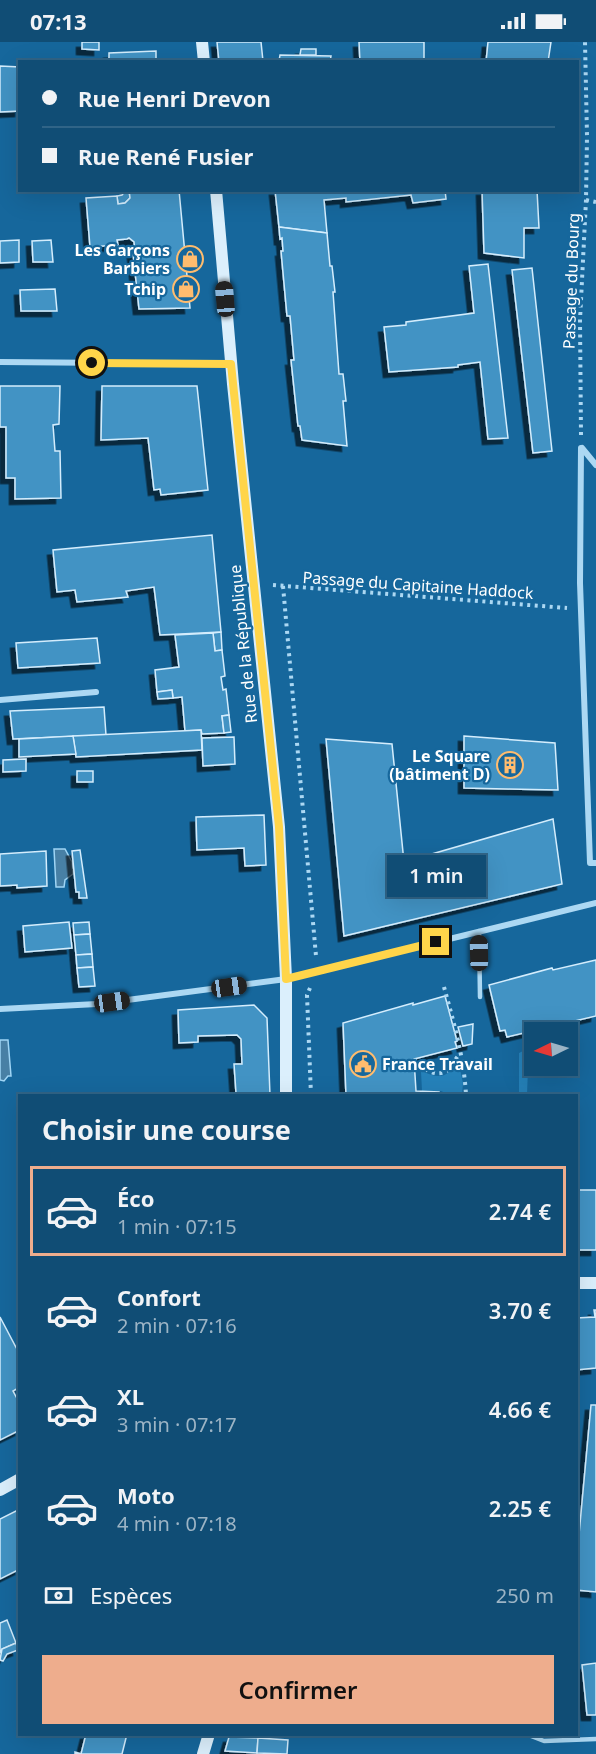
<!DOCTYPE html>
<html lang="fr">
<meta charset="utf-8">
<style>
body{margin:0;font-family:"Noto Sans",sans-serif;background:#19547a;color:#f1f3f6;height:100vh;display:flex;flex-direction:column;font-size:22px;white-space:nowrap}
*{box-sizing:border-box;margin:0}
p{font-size:20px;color:#9cb4c5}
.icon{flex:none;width:33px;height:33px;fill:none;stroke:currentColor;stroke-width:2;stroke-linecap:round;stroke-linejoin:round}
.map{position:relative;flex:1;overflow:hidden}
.sheet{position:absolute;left:18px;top:1052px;width:560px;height:642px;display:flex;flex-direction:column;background:#104d75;border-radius:0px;box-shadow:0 6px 24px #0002,0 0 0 2px #306487}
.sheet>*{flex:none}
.hud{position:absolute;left:18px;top:18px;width:561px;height:132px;border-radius:0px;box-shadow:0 6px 24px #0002,0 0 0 2px #306487;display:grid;align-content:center;height:132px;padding:0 24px;background:#104d75}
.needle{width:39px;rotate:265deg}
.controls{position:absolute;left:524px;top:980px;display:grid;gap:12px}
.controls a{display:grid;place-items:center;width:54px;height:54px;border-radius:0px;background:#104d75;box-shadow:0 6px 24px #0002,0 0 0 2px #306487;font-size:30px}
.end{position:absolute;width:27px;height:27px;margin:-14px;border:8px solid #ffd54a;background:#111;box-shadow:0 0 0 3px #111}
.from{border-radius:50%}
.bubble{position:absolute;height:42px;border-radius:0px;background:#104d75;box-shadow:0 6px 24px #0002,0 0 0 2px #306487;font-size:20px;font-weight:600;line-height:42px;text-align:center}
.car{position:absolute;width:18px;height:36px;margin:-18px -9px;border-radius:8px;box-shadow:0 0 4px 2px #0007;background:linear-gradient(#222 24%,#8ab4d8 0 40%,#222 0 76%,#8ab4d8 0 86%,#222 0)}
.hud b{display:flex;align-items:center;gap:21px;height:57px;font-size:22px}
.hud b+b{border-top:2px solid #306487}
.hud i{width:15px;height:15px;background:#f1f3f6}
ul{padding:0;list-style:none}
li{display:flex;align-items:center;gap:18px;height:90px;margin:0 12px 9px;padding:0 12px;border:3px solid transparent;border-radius:0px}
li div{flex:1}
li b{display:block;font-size:22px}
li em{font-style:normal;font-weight:600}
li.on{border-color:#eead8d}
li>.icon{width:54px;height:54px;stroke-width:1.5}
h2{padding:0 24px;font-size:27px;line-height:72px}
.pay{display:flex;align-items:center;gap:15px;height:66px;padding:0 24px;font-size:22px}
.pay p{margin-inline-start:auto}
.primary-button{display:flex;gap:12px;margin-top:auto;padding:12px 24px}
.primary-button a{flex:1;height:69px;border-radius:0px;background:#eead8d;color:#111;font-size:24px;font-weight:600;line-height:69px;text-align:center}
.status{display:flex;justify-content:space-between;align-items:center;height:42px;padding:0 30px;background:#104d75;direction:ltr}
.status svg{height:16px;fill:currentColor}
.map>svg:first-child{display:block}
.green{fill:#2581b9}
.water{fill:#4880a5;stroke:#9fd5f5;stroke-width:1.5}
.building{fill:#4393c4;stroke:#d4edfd;stroke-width:1.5;filter:url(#shadow)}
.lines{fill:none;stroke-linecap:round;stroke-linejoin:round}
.path{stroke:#acd8f3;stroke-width:4;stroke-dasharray:3 4.5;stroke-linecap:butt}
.lane{stroke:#acd8f3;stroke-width:4.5}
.street{stroke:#acd8f3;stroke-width:6}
.secondary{stroke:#dbeffc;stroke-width:12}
.route{stroke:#ffd54a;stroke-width:8}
.labels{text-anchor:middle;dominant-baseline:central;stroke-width:4.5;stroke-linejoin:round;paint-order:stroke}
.poi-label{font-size:16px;font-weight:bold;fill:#fff;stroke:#16679c;text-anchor:end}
.street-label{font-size:16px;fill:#fff;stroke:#16679c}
</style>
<div class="status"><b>07:13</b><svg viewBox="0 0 49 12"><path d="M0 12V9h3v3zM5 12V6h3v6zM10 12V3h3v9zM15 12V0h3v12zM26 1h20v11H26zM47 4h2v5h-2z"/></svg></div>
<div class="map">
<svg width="596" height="1712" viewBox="0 0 596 1712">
<defs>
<filter id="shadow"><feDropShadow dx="-5.5" dy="5.5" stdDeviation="0" flood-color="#0009"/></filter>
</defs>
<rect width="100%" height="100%" fill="#16679c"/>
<g class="green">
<polygon points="534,1006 534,1023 566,1023 566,1027 528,1026 527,1053 519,1053 519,1011 525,1008"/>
<path d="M 458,1018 L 463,1041 L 462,1053 L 450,1053 L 441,1049 L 422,1049 L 421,1029 C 440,1037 447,1037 458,1018 Z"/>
</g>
<g class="water">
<polygon points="54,807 65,807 72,820 73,832 65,838 64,845 56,845"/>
<polygon points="0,998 8,998 11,1034 8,1034 4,1039 0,1038"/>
</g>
<g class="building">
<polygon points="82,0 99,0 99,8 82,7"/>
<polygon points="217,0 261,0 263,19 279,19 280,13 331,14 330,20 219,20"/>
<polygon points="359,0 424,0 424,20 360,20"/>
<polygon points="488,0 551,0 548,20 486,20"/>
<polygon points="301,7 316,7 316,13 300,13"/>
<polygon points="156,9 156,20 109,20 109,11"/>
<polygon points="0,24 20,25 20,69 0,70"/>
<polygon points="126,148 129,148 130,156 125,161 118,162 117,154 122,153"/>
<polygon points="129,148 179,148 190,266 139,267 133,211 135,211 134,200 129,196 127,197 117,198 118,203 90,205 86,156 117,154 118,162 125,161 130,156"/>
<polygon points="275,148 445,148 446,157 413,161 411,153 346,160 346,156 324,158 327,191 279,185"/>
<polygon points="482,148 537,148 539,186 524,186 524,216 484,211"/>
<polygon points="279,185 327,191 330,224 332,224 335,250 333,250 339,332 343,332 346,359 343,359 347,404 302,398 300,384 298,384 291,318 294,318 290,274 287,274 281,209 283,209 282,196 280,197"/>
<polygon points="19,198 19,220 0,221 0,199"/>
<polygon points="51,198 53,220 33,220 32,199"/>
<polygon points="488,222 508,396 488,397 480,320 458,323 458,325 389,330 384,285 406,283 406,280 474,271 469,224"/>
<polygon points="532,226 552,409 533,411 512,228"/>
<polygon points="55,247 57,269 21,269 20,248"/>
<polygon points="0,344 60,344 59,382 53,383 55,409 60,409 61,456 15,457 15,436 6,436 6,385 0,385"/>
<polygon points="102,344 197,344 208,448 161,453 160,447 154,448 148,396 101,398"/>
<polygon points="212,493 221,590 160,593 154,545 126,549 128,555 77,560 75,548 57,550 53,508"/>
<polygon points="221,590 222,608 215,609 213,591"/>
<polygon points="213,591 215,609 222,608 225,634 221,635 223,648 226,647 229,673 222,674 224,691 202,692 201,688 185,689 182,655 173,656 172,648 157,650 155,628 179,625 175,593"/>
<polygon points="97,596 100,621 18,626 16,601"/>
<polygon points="172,648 173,656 158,657 157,650"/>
<polygon points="104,665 106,693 13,697 10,669"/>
<polygon points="229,673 231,690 224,691 222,674"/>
<polygon points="201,688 202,708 76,715 73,694"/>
<polygon points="73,694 76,712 19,715 19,697"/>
<polygon points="464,694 555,701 558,748 464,746"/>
<polygon points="234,695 235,722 203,724 202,696"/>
<polygon points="326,697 392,702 404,820 553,777 562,842 344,894"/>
<polygon points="26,717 26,729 3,730 3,718"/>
<rect x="77" y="729" width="16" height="11"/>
<polygon points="264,773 266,823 245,824 244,806 197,808 196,775"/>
<polygon points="80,808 87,856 79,856 79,850 76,850 72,809"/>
<polygon points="46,809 47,844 17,846 17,843 0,844 0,812"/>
<polygon points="69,880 72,906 25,910 23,884"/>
<polygon points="89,880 90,892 74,893 73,881"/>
<polygon points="90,892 92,912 76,913 74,893"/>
<polygon points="92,912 93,925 77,926 76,913"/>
<polygon points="596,918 596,974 507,995 505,988 500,989 489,943 552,926 553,928"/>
<polygon points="93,925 95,944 79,945 77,926"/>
<polygon points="445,954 457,999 455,1000 457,1006 414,1017 416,1049 439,1050 439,1053 346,1053 343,981 413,961 413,963"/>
<polygon points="254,963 267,976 270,1053 227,1053 236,1051 234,1022 242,1022 241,997 237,993 198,994 198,1000 179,1001 178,968"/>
<polygon points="473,982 472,1002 463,1004 458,985"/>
<rect x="576" y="1148" width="20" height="60"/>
<polygon points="594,1268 596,1268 596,1326 576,1328 576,1276 595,1275"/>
<polygon points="0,1275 20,1313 20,1345 13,1349 20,1362 20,1388 0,1398"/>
<polygon points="591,1363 596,1363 596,1550 576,1548 576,1525"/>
<polygon points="20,1467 20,1527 0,1537 0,1477"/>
<polygon points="7,1578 16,1601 2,1607 0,1611 0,1581"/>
<polygon points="16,1601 18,1608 7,1612 3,1619 0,1618 2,1607"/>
<polygon points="596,1621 596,1673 587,1673 582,1623"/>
<polygon points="86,1692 127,1692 122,1712 75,1712 75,1710 81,1712"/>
<polygon points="229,1695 258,1696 257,1711 225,1709"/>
<polygon points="258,1696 288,1698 287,1712 257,1711"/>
</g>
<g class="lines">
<g class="path">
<polyline points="586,158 596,160"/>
<polyline points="581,393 580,278 586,158 587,94 585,0"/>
<polyline points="273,543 567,566"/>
<polyline points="283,544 316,914"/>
<path d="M 444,945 C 454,981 464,1016 466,1053"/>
<polyline points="310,946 307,953 311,1053"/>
<path d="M 414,1017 C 422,1026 436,1037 448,1028 C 454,1023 455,1016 460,1012"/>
</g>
<g class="lane">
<polyline points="479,889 480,955"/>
<polyline points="526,1692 544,1699 596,1697"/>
</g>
<g class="street">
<polyline points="0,320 231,322"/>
<polyline points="581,406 580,541 590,821 596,821"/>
<polyline points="582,406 596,423"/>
<polyline points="0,658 96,650"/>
<polyline points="0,967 97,962 286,937 596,861"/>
</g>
<g class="secondary">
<polyline points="202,0 204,20"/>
<polyline points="216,148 233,342 279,785 286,937 286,1053"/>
<polyline points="576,1241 596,1241"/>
<polyline points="0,1448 20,1437"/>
<polyline points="203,1712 209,1692"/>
</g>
</g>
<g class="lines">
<polyline class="route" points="92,321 231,322 279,785 286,937 436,900"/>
</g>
<defs>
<symbol id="shop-ring" viewBox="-11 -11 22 22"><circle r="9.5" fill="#16679c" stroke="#ffbc6e" stroke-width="1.5"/><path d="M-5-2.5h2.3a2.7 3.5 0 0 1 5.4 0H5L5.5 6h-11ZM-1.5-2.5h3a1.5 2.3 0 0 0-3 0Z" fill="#ffbc6e"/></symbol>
<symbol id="building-ring" viewBox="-11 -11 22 22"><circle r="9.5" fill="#16679c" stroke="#ffbc6e" stroke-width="1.5"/><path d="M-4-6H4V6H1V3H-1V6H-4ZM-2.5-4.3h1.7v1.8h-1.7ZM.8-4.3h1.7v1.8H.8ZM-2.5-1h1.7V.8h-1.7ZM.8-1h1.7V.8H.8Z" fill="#ffbc6e"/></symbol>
<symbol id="civic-ring" viewBox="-11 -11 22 22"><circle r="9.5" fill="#16679c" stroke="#ffbc6e" stroke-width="1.5"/><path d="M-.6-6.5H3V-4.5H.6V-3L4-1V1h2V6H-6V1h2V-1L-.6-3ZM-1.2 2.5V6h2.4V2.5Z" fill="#ffbc6e"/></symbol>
</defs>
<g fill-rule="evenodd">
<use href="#shop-ring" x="175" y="202" width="30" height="30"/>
<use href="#shop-ring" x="171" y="232" width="30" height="30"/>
<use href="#building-ring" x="495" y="708" width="30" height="30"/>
<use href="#civic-ring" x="348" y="1007" width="30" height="30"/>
</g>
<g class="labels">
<g class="poi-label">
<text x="170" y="208">Les Garçons<tspan x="170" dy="18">Barbiers</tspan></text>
<text x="166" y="247">Tchip</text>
<text x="490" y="714">Le Square<tspan x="490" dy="18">(bâtiment D)</tspan></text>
<text x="382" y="1022" text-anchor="start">France Travail</text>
</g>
<g class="street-label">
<text transform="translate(571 239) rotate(-88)">Passage du Bourg</text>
<text transform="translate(418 543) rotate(4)">Passage du Capitaine Haddock</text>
<text transform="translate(243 602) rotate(-96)">Rue de la République</text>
</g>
</g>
</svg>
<div class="controls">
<a><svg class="needle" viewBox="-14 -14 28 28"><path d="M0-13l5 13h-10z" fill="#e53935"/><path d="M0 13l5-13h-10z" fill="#9cb4c5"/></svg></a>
</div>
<i class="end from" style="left:92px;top:321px"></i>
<i class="end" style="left:436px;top:900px"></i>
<div class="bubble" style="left:387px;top:813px;width:99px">1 min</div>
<i class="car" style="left:225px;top:257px;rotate:355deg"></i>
<i class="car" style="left:479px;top:911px;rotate:359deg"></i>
<i class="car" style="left:229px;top:945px;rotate:82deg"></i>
<i class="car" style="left:112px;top:960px;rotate:82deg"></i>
<div class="hud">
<b><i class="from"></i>Rue Henri Drevon</b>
<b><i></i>Rue René Fusier</b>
</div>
<section class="sheet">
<h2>Choisir une course</h2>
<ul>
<li class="on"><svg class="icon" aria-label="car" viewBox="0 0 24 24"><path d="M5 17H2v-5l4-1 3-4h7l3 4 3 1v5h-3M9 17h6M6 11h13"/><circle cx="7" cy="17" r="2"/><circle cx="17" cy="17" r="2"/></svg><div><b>Éco</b><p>1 min · 07:15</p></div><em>2.74 €</em></li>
<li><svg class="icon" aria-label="car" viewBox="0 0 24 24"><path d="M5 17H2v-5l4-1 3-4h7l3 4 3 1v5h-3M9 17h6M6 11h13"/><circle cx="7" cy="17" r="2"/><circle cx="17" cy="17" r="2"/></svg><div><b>Confort</b><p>2 min · 07:16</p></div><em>3.70 €</em></li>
<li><svg class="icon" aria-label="car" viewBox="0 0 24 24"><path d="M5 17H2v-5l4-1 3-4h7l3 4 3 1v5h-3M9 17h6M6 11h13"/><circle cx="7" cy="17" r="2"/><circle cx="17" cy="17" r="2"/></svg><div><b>XL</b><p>3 min · 07:17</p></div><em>4.66 €</em></li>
<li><svg class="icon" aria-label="car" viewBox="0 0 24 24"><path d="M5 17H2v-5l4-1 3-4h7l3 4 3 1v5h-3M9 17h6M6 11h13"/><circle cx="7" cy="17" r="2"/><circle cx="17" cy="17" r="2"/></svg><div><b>Moto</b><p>4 min · 07:18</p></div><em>2.25 €</em></li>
</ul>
<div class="pay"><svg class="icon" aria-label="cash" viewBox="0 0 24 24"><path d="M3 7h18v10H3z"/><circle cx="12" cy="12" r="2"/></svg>Espèces<p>250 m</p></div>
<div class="primary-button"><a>Confirmer</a></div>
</section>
</div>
